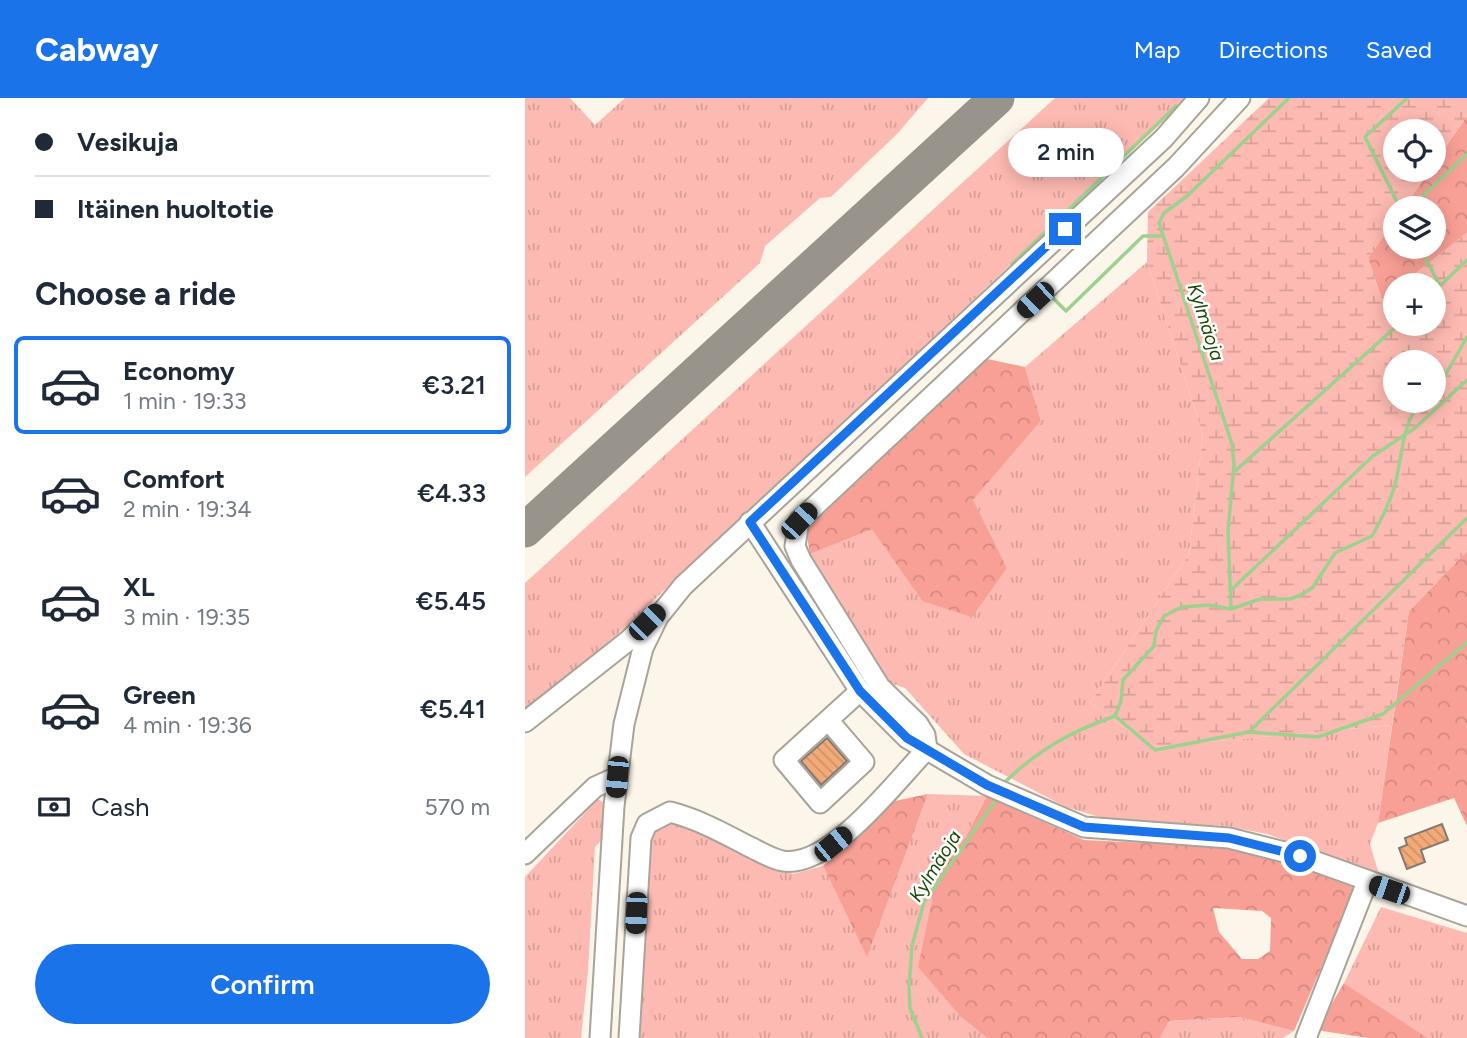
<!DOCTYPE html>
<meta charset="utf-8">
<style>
body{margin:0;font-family:Figtree,sans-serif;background:#f2f2f3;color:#1f2937;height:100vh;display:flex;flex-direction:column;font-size:26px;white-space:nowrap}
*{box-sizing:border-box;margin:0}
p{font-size:23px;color:#747a83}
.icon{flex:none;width:38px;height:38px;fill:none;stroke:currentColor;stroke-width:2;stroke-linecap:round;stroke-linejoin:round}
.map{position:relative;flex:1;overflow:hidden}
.side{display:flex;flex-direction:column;background:#fff;width:525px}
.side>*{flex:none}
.guide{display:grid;align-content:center;height:154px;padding:0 35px;background:#fff}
.controls{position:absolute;left:858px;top:21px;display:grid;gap:14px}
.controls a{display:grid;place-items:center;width:63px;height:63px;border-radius:50%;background:#fff;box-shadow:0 4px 18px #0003;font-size:35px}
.end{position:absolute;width:32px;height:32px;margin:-16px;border:9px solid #1a73e8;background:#fff;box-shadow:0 0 0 4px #fff}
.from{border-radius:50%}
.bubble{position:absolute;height:49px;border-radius:24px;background:#fff;box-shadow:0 4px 18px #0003;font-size:23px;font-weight:600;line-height:49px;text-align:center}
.car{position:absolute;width:21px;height:42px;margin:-21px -10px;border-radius:9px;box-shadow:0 0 5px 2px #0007;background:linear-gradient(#222 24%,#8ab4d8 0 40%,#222 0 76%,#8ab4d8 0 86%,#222 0)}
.guide b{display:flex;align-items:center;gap:24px;height:66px;font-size:26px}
.guide b+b{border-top:2px solid #e0e1e3}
.guide i{width:18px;height:18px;background:#1f2937}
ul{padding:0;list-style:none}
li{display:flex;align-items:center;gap:21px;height:98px;margin:0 14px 10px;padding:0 21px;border:4px solid transparent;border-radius:10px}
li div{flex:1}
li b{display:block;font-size:26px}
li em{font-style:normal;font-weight:600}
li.current{border-color:#1a73e8}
li>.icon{width:63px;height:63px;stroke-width:1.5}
h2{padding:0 35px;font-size:32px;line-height:84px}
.pay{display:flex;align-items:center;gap:18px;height:77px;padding:0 35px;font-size:26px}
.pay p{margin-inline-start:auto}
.cta{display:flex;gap:14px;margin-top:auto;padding:14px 35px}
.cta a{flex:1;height:80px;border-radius:42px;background:#1a73e8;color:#fff;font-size:28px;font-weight:600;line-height:80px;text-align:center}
header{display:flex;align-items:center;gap:42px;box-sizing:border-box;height:98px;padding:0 35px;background:#1a73e8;color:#fff}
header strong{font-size:33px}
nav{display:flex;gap:38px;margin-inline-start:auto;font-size:24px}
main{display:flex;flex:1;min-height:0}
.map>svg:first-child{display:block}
.grass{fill:url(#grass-tufts)}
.forest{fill:url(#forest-crowns);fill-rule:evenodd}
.wetland{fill:url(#wetland-marsh);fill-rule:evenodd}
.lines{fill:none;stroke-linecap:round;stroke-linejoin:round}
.stream{stroke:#9cd18e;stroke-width:3.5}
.taxiway{stroke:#98948c;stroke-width:35}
.building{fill:url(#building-back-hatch);stroke:#837972;stroke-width:2}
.minor-casing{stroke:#a9a499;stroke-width:23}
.minor{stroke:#fff;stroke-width:19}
.route{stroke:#1a73e8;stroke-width:9}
.labels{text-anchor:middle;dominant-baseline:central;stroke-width:5;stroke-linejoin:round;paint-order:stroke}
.water-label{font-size:19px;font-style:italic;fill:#174a04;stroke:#fff}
</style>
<header>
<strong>Cabway</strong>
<nav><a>Map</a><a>Directions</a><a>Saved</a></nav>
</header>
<main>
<section class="side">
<div class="guide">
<b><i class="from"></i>Vesikuja</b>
<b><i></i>Itäinen huoltotie</b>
</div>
<h2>Choose a ride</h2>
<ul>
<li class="current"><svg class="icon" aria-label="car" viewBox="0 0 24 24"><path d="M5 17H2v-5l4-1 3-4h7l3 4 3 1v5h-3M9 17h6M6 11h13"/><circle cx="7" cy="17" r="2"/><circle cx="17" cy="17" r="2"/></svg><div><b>Economy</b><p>1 min · 19:33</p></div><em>€3.21</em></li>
<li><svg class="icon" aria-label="car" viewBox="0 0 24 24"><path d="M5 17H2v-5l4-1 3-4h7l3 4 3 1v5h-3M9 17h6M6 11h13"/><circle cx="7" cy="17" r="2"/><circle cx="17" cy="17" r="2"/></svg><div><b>Comfort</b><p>2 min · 19:34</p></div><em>€4.33</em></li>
<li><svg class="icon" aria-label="car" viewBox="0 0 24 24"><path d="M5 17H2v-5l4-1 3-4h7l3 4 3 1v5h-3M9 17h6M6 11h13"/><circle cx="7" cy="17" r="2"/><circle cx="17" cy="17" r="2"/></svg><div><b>XL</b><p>3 min · 19:35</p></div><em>€5.45</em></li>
<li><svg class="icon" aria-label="car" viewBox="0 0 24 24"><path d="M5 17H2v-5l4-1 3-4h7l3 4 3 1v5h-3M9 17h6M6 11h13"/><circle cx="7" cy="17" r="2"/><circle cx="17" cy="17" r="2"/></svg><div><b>Green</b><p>4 min · 19:36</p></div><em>€5.41</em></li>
</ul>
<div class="pay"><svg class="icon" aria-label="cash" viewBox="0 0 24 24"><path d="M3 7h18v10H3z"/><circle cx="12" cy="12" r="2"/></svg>Cash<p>570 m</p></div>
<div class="cta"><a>Confirm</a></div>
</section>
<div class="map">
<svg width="942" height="940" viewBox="0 0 942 940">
<defs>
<pattern id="grass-tufts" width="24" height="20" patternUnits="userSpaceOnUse" patternTransform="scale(1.75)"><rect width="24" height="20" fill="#fdbab2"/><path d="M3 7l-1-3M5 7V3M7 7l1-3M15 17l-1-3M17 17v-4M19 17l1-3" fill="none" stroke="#d89f98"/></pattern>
<pattern id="forest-crowns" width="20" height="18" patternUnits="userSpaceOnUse" patternTransform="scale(1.75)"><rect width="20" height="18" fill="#f9a096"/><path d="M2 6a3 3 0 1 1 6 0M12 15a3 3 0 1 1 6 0" fill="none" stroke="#d58980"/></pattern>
<pattern id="wetland-marsh" width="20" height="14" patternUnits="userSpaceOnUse" patternTransform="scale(1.75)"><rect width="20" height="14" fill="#fdbab2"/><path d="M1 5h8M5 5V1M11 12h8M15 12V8" fill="none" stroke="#d89f98"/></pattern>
<pattern id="building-back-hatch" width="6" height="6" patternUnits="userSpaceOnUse" patternTransform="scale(1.75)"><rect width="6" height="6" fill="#f2aa78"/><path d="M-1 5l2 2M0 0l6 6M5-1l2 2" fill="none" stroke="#cf9267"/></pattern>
</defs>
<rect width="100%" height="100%" fill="#fbf5ea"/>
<g class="grass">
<polygon points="0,0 45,0 70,27 100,0 403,0 373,35 306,99 295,100 240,148 235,165 0,379"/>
<polygon points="530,0 663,0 66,561 0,611 0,485"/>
<polygon points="622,164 678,336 664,456 565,605 627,649 867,627 853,725 845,746 854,776 742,736 702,728 581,721 541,709 439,656 380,590 359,583 285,456 347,430 397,503 482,470 447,403 516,323 500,269"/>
<polygon points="403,696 462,698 441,738 413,774 437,920 462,940 112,940 122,743 130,728 141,724 163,727 268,776 298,768 342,858"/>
<polygon points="73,701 82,707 77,742 70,749 63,873 56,940 0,940 0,779"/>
<polygon points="856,809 942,835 942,940 903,940 819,885"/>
<polygon points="714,919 769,933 758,940 635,940 644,923"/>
</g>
<g class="forest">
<polygon points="942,18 942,135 876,187 870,187 870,192 857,202 843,160 870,122 870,149 908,149 908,110 878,110 905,72 908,72 908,67"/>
<polygon points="462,261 500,269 516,323 448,402 482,470 447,519 397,503 347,431 285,456 281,432"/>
<polygon points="942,453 942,728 929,700 853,725 884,513"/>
<polygon points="403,696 342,859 298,768 370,703"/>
<path d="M 462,698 L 559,742 L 728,750 L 831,789 L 769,933 L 714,919 L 644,923 L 635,940 L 462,940 L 437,920 L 393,869 L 413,774 L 441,738 ZM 688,810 L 737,813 L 746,820 L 745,853 L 733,861 L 717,861 L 694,834 Z"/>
<polygon points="819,885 903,940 843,940 791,932"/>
</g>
<path class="wetland" d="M 744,0 L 942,0 L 942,18 L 908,67 L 908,33 L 870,33 L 870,72 L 905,72 L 878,110 L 870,110 L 870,122 L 843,160 L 857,202 L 870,192 L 870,226 L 908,226 L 908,187 L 876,187 L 942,135 L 942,453 L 884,513 L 867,627 L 627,649 L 565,605 L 664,456 L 678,336 L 622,164 L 623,114 ZM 870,264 L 908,264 L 908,303 L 870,303 Z"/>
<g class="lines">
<g class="stream">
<polyline points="875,110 840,39 882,0"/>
<polyline points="885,110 942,56"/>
<polyline points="895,149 915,188 908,195"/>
<polyline points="487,166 651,8"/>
<polyline points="915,188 942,162"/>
<polyline points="525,197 541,213 618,138 636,138"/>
<polyline points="908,289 918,281 942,239"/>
<polyline points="709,374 874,226"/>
<polyline points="705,493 848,358 890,330 942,282"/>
<polyline points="706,510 703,433 709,367 707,346 634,125 639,115 662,98 764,0"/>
<polyline points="590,618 630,652 724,634 942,420"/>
<polyline points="724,634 793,639 858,616 942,544"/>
<path d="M 479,685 C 514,651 545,634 590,618 L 596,603 L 598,582 L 629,548 L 631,533 L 639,518 L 657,509 L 684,507 L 706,511 L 735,501 L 765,501 L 778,496 L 788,489 L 810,455 L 847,438 C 856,422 865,405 870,387 C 877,359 877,326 896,303"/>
<polyline points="397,940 385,910 384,890 387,848 399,804 473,699"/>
</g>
<polyline class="taxiway" points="0,432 472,0"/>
</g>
<g class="building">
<polygon points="302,640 322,663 296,687 276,663"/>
<polygon points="917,726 923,742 896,752 900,764 882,771 874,750 882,747 880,740"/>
</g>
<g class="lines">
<defs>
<g id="minor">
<polyline points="225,424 335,593 382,640 462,687 559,729 704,740 775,758 942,818"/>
<polyline points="303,622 339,664 295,705 259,662 335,593"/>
<polyline points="0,624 104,542 126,520"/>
<polyline points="402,651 400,637 393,626 355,589 276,462 270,448 274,423 651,69 715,0"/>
<polyline points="0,756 70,689 92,679"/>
<polyline points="75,940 89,708 99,626 118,550 133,519 158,488 639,40 674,0"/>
<path d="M 104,940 L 116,740 L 122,726 L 145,714 C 173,721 198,735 223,748 C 234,753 246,761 258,763 C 305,771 372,682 402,651"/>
<polyline points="781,940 842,784"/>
</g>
</defs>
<use href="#minor" class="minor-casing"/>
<use href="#minor" class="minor"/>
</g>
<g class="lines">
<polyline class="route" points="540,131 225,424 335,593 382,640 462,687 559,729 704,740 775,758"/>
</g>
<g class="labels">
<g class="water-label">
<text transform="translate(681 224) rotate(72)">Kylmäoja</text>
<text transform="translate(410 768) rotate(-58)">Kylmäoja</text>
</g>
</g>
</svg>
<div class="controls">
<a><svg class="icon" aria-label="locate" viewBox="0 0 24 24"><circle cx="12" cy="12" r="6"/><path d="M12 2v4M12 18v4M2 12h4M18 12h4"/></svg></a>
<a><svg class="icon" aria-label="layers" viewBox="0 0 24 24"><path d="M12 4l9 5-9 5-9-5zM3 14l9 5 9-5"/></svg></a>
<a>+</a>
<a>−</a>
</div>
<i class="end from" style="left:775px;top:758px"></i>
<i class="end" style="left:540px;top:131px"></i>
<div class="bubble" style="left:483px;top:30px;width:116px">2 min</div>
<i class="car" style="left:510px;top:202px;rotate:227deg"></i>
<i class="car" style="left:274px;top:423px;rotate:43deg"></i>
<i class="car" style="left:122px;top:524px;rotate:45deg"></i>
<i class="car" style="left:92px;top:679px;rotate:185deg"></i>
<i class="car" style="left:308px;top:746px;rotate:51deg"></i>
<i class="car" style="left:864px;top:792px;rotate:289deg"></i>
<i class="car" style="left:111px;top:815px;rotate:183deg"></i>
</div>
</main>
